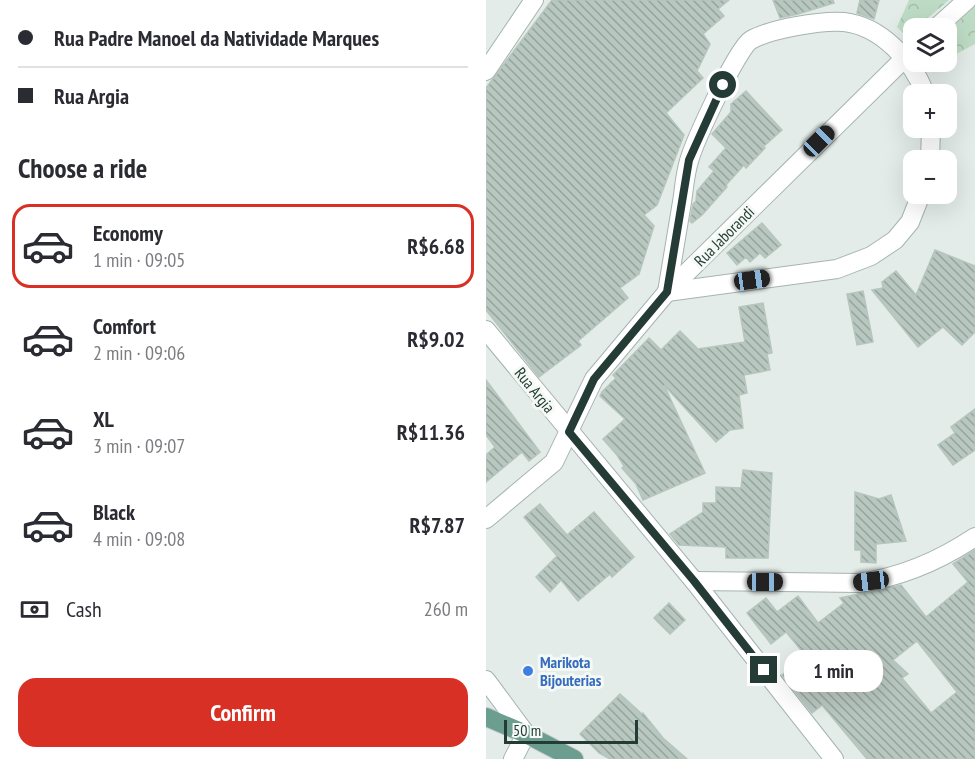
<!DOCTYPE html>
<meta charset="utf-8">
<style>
body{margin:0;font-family:"PT Sans Narrow",sans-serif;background:#f2f2f3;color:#2b2b33;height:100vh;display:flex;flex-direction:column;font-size:22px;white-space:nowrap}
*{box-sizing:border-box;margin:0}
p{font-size:20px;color:#7c7c81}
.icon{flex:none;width:33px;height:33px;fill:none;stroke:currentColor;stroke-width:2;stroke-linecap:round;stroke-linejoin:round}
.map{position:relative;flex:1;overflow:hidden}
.panel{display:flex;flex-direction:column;background:#fff;width:486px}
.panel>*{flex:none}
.hud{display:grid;align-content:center;height:132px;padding:0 18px;background:#fff}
.controls{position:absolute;left:417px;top:18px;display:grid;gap:12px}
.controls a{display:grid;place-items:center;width:54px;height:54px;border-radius:12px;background:#fff;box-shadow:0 6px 24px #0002;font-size:30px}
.scale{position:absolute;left:18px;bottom:15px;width:134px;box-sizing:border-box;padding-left:6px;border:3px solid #243c35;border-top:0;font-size:16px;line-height:21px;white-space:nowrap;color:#243c35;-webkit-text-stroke:4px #f4f9f6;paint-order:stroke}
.end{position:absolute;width:27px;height:27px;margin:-14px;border:8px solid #243c35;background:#fff;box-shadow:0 0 0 3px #fff}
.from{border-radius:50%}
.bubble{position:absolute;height:42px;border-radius:18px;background:#fff;box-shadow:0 6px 24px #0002;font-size:20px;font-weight:700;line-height:42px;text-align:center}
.car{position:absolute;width:18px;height:36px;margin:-18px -9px;border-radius:8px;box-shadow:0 0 4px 2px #0007;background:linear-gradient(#222 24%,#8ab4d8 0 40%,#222 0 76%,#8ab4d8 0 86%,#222 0)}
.hud b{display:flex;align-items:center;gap:21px;height:57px;font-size:22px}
.hud b+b{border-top:2px solid #e1e1e2}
.hud i{width:15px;height:15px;background:#2b2b33}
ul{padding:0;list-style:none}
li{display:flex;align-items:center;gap:18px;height:84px;margin:0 12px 9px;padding:0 6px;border:3px solid transparent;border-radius:18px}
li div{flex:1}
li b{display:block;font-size:22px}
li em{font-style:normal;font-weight:700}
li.active{border-color:#d93025}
li>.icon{width:54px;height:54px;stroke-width:1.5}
h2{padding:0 18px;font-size:27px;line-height:72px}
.pay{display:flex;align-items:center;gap:15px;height:66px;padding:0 18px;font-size:22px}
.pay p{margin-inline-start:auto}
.primary-button{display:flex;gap:12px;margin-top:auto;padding:12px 18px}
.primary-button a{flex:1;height:69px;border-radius:18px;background:#d93025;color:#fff;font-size:24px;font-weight:700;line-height:69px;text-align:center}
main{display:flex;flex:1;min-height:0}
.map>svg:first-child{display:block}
.forest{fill:url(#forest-crowns)}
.building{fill:url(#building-back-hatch);stroke:#b6c5be;stroke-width:1.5;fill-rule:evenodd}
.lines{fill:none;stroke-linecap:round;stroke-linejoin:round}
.minor-casing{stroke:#a6b4af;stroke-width:20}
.major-casing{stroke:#c2c8c6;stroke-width:20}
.minor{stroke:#fff;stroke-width:18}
.major{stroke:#6b9e8f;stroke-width:18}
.route{stroke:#243c35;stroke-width:8}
.shop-dot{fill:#3f7fe0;stroke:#f4f9f6;stroke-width:2}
.labels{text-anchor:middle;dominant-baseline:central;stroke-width:6;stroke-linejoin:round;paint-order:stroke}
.street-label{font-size:16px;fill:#243c35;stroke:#f4f9f6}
.shop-label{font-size:16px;font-weight:bold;fill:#366cbe;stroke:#f4f9f6;text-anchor:start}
</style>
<main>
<section class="panel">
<div class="hud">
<b><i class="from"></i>Rua Padre Manoel da Natividade Marques</b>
<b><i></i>Rua Argia</b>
</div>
<h2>Choose a ride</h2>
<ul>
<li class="active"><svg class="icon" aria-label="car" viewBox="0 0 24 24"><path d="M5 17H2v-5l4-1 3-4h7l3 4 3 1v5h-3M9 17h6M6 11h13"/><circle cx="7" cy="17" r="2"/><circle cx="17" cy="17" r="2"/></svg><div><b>Economy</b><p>1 min · 09:05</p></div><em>R$6.68</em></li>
<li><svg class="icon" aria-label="car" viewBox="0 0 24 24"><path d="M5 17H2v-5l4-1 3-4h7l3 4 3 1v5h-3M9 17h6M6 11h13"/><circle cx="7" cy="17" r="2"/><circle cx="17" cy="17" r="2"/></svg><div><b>Comfort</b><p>2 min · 09:06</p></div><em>R$9.02</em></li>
<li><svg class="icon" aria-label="car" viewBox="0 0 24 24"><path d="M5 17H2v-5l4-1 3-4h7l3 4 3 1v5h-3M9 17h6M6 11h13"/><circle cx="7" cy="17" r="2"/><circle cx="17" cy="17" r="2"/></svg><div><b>XL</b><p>3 min · 09:07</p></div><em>R$11.36</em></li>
<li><svg class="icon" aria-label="car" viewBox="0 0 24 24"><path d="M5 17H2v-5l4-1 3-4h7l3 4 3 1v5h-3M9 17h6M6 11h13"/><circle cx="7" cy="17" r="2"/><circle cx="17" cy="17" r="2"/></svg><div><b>Black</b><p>4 min · 09:08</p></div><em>R$7.87</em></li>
</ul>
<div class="pay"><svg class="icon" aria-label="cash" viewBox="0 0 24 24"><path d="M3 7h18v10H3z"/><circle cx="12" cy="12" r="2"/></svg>Cash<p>260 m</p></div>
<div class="primary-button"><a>Confirm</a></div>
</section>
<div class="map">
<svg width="489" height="759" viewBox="0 0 489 759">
<defs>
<pattern id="forest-crowns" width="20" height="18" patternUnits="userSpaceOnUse" patternTransform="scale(1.5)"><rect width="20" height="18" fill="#bedcc5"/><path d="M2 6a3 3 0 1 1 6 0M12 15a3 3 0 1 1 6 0" fill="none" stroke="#a3beaa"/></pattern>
<pattern id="building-back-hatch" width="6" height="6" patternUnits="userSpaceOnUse" patternTransform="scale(1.5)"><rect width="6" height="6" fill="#b9c7c1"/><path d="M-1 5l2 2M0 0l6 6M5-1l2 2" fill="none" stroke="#96a39e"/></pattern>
</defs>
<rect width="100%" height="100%" fill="#e3ece8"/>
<g class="forest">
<polygon points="423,0 463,0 430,28 428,28 421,37 411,27"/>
<polygon points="489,6 489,44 461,59 461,32"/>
</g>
<g class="building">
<polygon points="66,0 243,0 232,9 238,16 217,34 224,44 211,71 217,78 180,113 198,135 171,205 158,215 168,226 153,274 134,288 142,298 92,341 95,345 53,377 0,310 0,88"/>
<polygon points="287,0 347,0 348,3 312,14 294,18"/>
<polygon points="374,0 393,0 388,19 371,13"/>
<polygon points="260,91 296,130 277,147 279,148 260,168 258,165 240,185 241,187 216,215 206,223 204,221 207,204 210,201 211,191 228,171 223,167 240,148 226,134 245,112 245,104"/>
<polygon points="276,223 295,245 279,258 274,253 264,262 260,257 251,265 241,253"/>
<polygon points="449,250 489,266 489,332 476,345 457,327 432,347 386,290 397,288 396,282 410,271 430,295"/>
<polygon points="377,291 387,342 371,345 361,294"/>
<polygon points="277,303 286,353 281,354 284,370 258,375 261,393 253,395 257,428 244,430 230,442 178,385 219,473 157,500 150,484 136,468 138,466 131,455 117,439 139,419 114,396 116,392 130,378 127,375 163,338 175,350 194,331 212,349 259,342 253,307"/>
<polygon points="0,380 54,452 43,461 36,452 0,482 0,455 9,447 0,435"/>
<polygon points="489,409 489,450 467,465 452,445 469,433 465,427"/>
<polygon points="257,470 286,473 282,558 240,558 240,547 193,545 184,534 217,512 217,503 230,503 230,487 255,488"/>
<polygon points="369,492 393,499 405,495 420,541 390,544 390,563 375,562 375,550 369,550"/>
<polygon points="54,504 81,535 108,512 148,557 126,577 124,574 92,601 75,580 64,592 50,577 71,556 38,517"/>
<path d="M 489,550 L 489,759 L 381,759 L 336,705 L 326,713 L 296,675 L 320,656 L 300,632 L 285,644 L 261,613 L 280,598 L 291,612 L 312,596 L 332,623 L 358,603 L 354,598 L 415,585 L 440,617 L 482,582 L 467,564 ZM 431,641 L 471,692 L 445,713 L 416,678 L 422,674 L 407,660 Z"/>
<polygon points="183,603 199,620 184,634 168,618"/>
<polygon points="134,694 156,714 157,713 177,738 201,759 124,759 113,753 94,734"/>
</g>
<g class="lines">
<defs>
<g id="minor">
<polyline points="450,28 481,0"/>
<polyline points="0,71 48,0"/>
<polyline points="444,160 445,128"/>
<path d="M 435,194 L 424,222 L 409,240 L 385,256 L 351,269 L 181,292 C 186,262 191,232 196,202 C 198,189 199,174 203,161 C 208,143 251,48 265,40 C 284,29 336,20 358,22 C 395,26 428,62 439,94"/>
<polyline points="0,330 208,581 348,759"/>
<polyline points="0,519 68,462 108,379 181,292 428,49"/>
<path d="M 208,581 L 373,583 C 416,577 453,561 489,537"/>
<polyline points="0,680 40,734 27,759"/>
</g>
<polyline id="major" points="0,717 40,734 88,759"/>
</defs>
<use href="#minor" class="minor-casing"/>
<use href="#major" class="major-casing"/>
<use href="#minor" class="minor"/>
<use href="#major" class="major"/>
</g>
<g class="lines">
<polyline class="route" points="237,85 203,160 181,292 108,379 83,432 208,581 278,670"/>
</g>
<circle class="shop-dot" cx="42" cy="671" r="6"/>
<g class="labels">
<g class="street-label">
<text transform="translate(238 236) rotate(-45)">Rua Jaborandi</text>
<text transform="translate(49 390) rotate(51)">Rua Argia</text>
</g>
<g class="shop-label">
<text x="54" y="662">Marikota<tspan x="54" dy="18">Bijouterias</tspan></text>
</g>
</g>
</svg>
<div class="controls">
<a><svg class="icon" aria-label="layers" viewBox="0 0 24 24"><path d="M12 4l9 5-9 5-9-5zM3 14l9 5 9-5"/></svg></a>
<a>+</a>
<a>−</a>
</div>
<div class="scale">50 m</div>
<i class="end from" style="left:237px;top:85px"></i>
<i class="end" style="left:278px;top:670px"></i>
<div class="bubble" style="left:298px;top:650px;width:99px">1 min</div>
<i class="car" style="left:333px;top:141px;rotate:45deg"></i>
<i class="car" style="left:266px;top:280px;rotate:82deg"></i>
<i class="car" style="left:385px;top:581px;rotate:263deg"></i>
<i class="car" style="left:279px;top:582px;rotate:90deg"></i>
</div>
</main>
